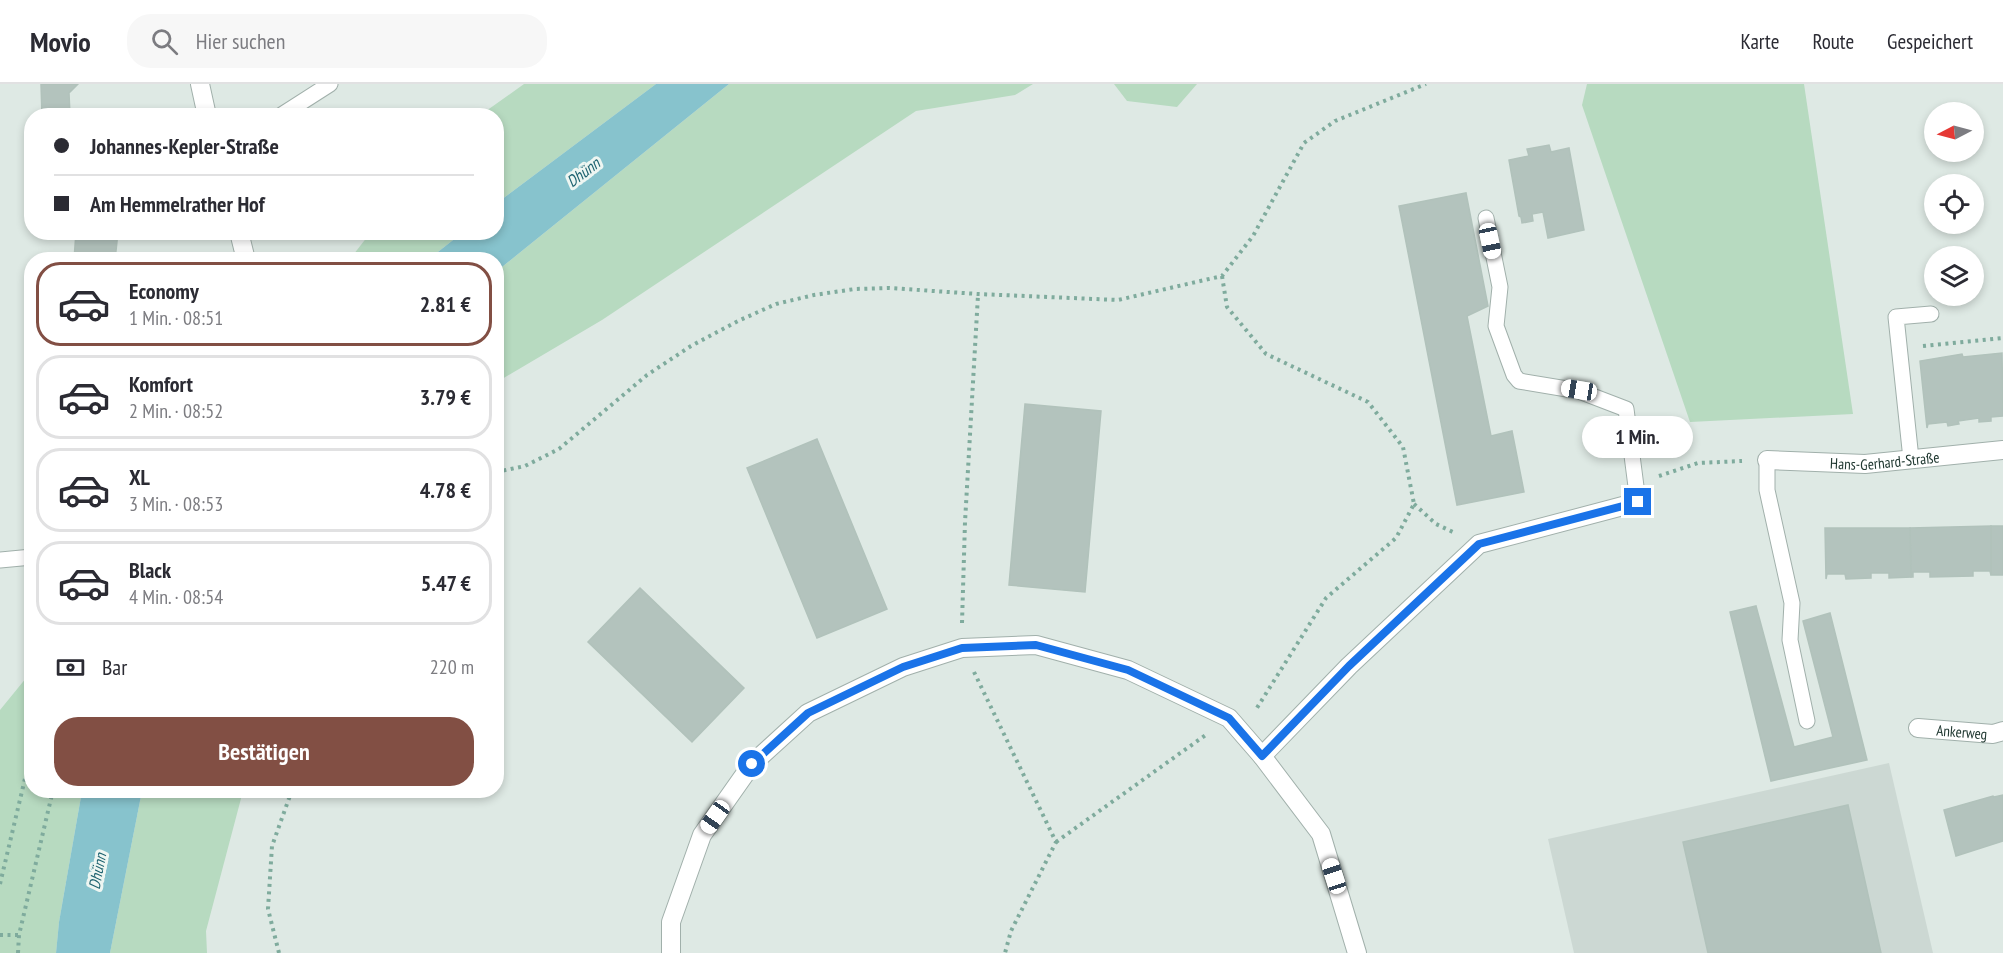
<!DOCTYPE html>
<html lang="de">
<meta charset="utf-8">
<style>
body{margin:0;font-family:"PT Sans Narrow",sans-serif;background:#f7f7f7;color:#2b2b33;height:100vh;display:flex;flex-direction:column;font-size:22px;white-space:nowrap}
*{box-sizing:border-box;margin:0}
p{font-size:20px;color:#7c7c81}
.icon{flex:none;width:33px;height:33px;fill:none;stroke:currentColor;stroke-width:2;stroke-linecap:round;stroke-linejoin:round}
.map{position:relative;flex:1;overflow:hidden}
.side{position:absolute;left:24px;top:168px;width:480px;height:546px;display:flex;flex-direction:column;background:#fff;border-radius:24px;box-shadow:0 3px 9px #0003}
.side>*{flex:none}
.top-card{position:absolute;left:24px;top:24px;width:480px;height:132px;border-radius:24px;box-shadow:0 3px 9px #0003;display:grid;align-content:center;height:132px;padding:0 30px;background:#fff}
.needle{width:39px;rotate:264deg}
.buttons{position:absolute;left:1924px;top:18px;display:grid;gap:12px}
.buttons a{display:grid;place-items:center;width:60px;height:60px;border-radius:50%;background:#fff;box-shadow:0 3px 9px #0003;font-size:30px}
.end{position:absolute;width:27px;height:27px;margin:-14px;border:8px solid #1a73e8;background:#fff;box-shadow:0 0 0 3px #fff}
.from{border-radius:50%}
.bubble{position:absolute;height:42px;border-radius:21px;background:#fff;box-shadow:0 3px 9px #0003;font-size:20px;font-weight:800;line-height:42px;text-align:center}
.car{position:absolute;width:18px;height:36px;margin:-18px -9px;border-radius:8px;box-shadow:0 0 4px 2px #0007;background:linear-gradient(#fff 24%,#345 0 40%,#fff 0 76%,#345 0 86%,#fff 0)}
.top-card b{display:flex;align-items:center;gap:21px;height:57px;font-size:22px}
.top-card b+b{border-top:2px solid #e1e1e2}
.top-card i{width:15px;height:15px;background:#2b2b33}
ul{padding:10px 0 0;list-style:none}
li{display:flex;align-items:center;gap:18px;height:84px;margin:0 12px 9px;padding:0 18px;border:3px solid #e1e1e2;border-radius:24px}
li div{flex:1}
li b{display:block;font-size:22px}
li em{font-style:normal;font-weight:800}
li.current{border-color:#824f44}
li>.icon{width:54px;height:54px;stroke-width:1.5}
.pay{display:flex;align-items:center;gap:15px;height:66px;padding:0 30px;font-size:22px}
.pay p{margin-inline-start:auto}
.action{display:flex;gap:12px;margin-top:auto;padding:12px 30px}
.action a{flex:1;height:69px;border-radius:24px;background:#824f44;color:#fff;font-size:24px;font-weight:800;line-height:69px;text-align:center}
header{display:flex;align-items:center;gap:36px;box-sizing:border-box;height:84px;padding:0 30px;background:#fff;border-bottom:2px solid #e1e1e2}
header strong{font-size:28px}
nav{display:flex;gap:33px;margin-inline-start:auto;font-size:21px}
.search{width:420px;height:54px;background:#f7f7f7;display:flex;align-items:center;gap:15px;box-sizing:border-box;padding:0 21px;border-radius:24px;color:#7c7c81;font-size:22px}
.map>svg:first-child{display:block}
.built{fill:#ccd8d3}
.green{fill:#b7dac0}
.water{fill:#87c3cd}
.building{fill:#b3c3bd;stroke:#b1c2bb;stroke-width:1.5}
.lines{fill:none;stroke-linecap:round;stroke-linejoin:round}
.service-casing{stroke:#a1b0ab;stroke-width:17}
.minor-casing{stroke:#a1b0ab;stroke-width:20}
.path{stroke:#7fab9d;stroke-width:4;stroke-dasharray:3 4.5;stroke-linecap:butt}
.service{stroke:#fff;stroke-width:15}
.minor{stroke:#fff;stroke-width:18}
.route{stroke:#1a73e8;stroke-width:8}
.labels{text-anchor:middle;dominant-baseline:central;stroke-width:6;stroke-linejoin:round;paint-order:stroke}
.street-label{font-size:15px;fill:#203831;stroke:#eef6f2}
.water-label{font-size:16px;font-style:italic;fill:#1e6370;stroke:#eef6f2}
</style>
<header>
<strong>Movio</strong>
<div class="search"><svg class="icon" aria-label="search" viewBox="0 0 24 24"><circle cx="10" cy="10" r="6"/><path d="M15 15l6 6"/></svg>Hier suchen</div>
<nav><a>Karte</a><a>Route</a><a>Gespeichert</a></nav>
</header>
<div class="map">
<svg width="2003" height="869" viewBox="0 0 2003 869">
<rect width="100%" height="100%" fill="#dee9e4"/>
<polygon class="built" points="1889,679 1933,869 1574,869 1548,755"/>
<g class="green">
<polygon points="524,0 656,0 497,119 496,32 479,32"/>
<polygon points="729,0 1033,0 1015,11 916,27 602,236 497,298 497,187"/>
<polygon points="1114,0 1197,0 1177,23 1127,17"/>
<polygon points="1587,0 1804,0 1853,330 1690,338 1582,21"/>
<polygon points="371,148 461,148 462,149 429,175 350,175"/>
<polygon points="31,588 32,706 82,707 59,838 56,869 0,869 0,626"/>
<polygon points="142,707 243,707 206,847 207,869 110,869"/>
</g>
<g class="water">
<polygon points="656,0 729,0 497,187 496,176 429,175 462,149 496,148 497,119"/>
<polygon points="82,707 142,707 110,869 56,869 59,838"/>
</g>
<g class="building">
<polygon points="41,0 78,0 69,9 70,32 42,32"/>
<polygon points="1549,61 1551,68 1569,64 1584,146 1548,154 1543,128 1532,130 1533,137 1522,139 1521,133 1519,132 1509,76 1529,72 1527,65"/>
<polygon points="1466,109 1488,222 1467,232 1491,352 1512,347 1524,408 1457,421 1399,122"/>
<polygon points="76,148 118,148 115,176 74,176"/>
<polygon points="2002,269 2003,332 1991,333 1991,337 1979,338 1979,334 1958,337 1959,340 1948,342 1947,338 1928,340 1927,344 1920,277 1962,270 1963,273"/>
<polygon points="1025,320 1101,327 1085,508 1009,501"/>
<polygon points="817,355 887,525 817,554 747,384"/>
<rect x="1991" y="442" width="12" height="49"/>
<polygon points="1991,442 1991,491 1990,487 1973,487 1973,492 1930,493 1930,488 1913,488 1913,493 1911,493 1910,444"/>
<polygon points="1825,444 1910,444 1911,493 1889,494 1889,489 1871,489 1871,494 1846,495 1845,490 1827,490 1826,495"/>
<polygon points="640,504 744,604 692,658 588,558"/>
<polygon points="1756,522 1794,663 1833,653 1803,537 1830,529 1867,676 1771,697 1730,528"/>
<polygon points="2003,711 2003,757 1956,772 1944,726 1993,712 1994,713"/>
<polygon points="1848,721 1881,869 1708,869 1683,758"/>
</g>
<g class="lines">
<defs>
<g id="service">
<polyline points="280,32 330,0"/>
<polyline points="1486,134 1500,203 1496,242 1514,291 1519,297 1579,307 1626,325 1638,418"/>
<polyline points="1911,375 1896,233 1931,230"/>
<polyline points="1767,376 1767,406 1792,519 1790,556 1807,637"/>
<polyline points="0,476 32,473"/>
</g>
<g id="minor">
<polyline points="200,0 207,32"/>
<polyline points="239,148 246,176"/>
<path id="s1" d="M 1767,376 L 1865,380 L 2003,366"/>
<path id="s2" d="M 1918,644 L 1993,650 L 2003,647"/>
<polyline points="1262,672 1349,582 1479,460 1638,418"/>
<polyline points="671,869 671,838 702,751 752,680 808,629 903,583 962,564 1036,561 1128,586 1229,634 1262,672 1321,750 1357,869"/>
</g>
</defs>
<use href="#service" class="service-casing"/>
<use href="#minor" class="minor-casing"/>
<g class="path">
<polyline points="1222,192 1227,223 1266,270 1368,318 1403,363 1414,420 1396,454 1326,514 1255,627"/>
<polyline points="1923,262 2003,254"/>
<polyline points="496,388 525,382 559,365 647,291 691,262 738,237 776,220 814,211 855,205 889,204 978,210 1118,216 1222,192 1253,152 1304,59 1335,37 1426,0"/>
<polyline points="1659,392 1698,379 1742,377"/>
<polyline points="1414,420 1436,440 1455,449"/>
<polyline points="962,539 965,438 978,211"/>
<polyline points="974,588 1056,758 1011,847 1005,869"/>
<polyline points="1056,758 1207,650"/>
<polyline points="0,800 32,665"/>
<polyline points="0,851 19,851"/>
<polyline points="18,869 19,851 53,706"/>
<polyline points="279,869 268,825 272,762 292,706"/>
</g>
<use href="#service" class="service"/>
<use href="#minor" class="minor"/>
</g>
<g class="lines">
<polyline class="route" points="752,680 808,629 903,583 962,564 1036,561 1128,586 1229,634 1262,672 1349,582 1479,460 1638,418"/>
</g>
<g class="labels">
<g class="street-label">
<text stroke="none"><textPath href="#s1" startOffset="118">Hans-Gerhard-Straße</textPath></text>
<text stroke="none"><textPath href="#s2" startOffset="44">Ankerweg</textPath></text>
</g>
<g class="water-label">
<text transform="translate(583 88) rotate(-37)">Dhünn</text>
<text transform="translate(97 787) rotate(-79)">Dhünn</text>
</g>
</g>
</svg>
<div class="buttons">
<a><svg class="needle" viewBox="-14 -14 28 28"><path d="M0-13l5 13h-10z" fill="#e53935"/><path d="M0 13l5-13h-10z" fill="#7c7c81"/></svg></a>
<a><svg class="icon" aria-label="locate" viewBox="0 0 24 24"><circle cx="12" cy="12" r="6"/><path d="M12 2v4M12 18v4M2 12h4M18 12h4"/></svg></a>
<a><svg class="icon" aria-label="layers" viewBox="0 0 24 24"><path d="M12 4l9 5-9 5-9-5zM3 14l9 5 9-5"/></svg></a>
</div>
<i class="end from" style="left:752px;top:680px"></i>
<i class="end" style="left:1638px;top:418px"></i>
<div class="bubble" style="left:1582px;top:332px;width:111px">1 Min.</div>
<i class="car" style="left:1490px;top:157px;rotate:168deg"></i>
<i class="car" style="left:1579px;top:306px;rotate:279deg"></i>
<i class="car" style="left:715px;top:733px;rotate:215deg"></i>
<i class="car" style="left:1334px;top:792px;rotate:342deg"></i>
<div class="top-card">
<b><i class="from"></i>Johannes-Kepler-Straße</b>
<b><i></i>Am Hemmelrather Hof</b>
</div>
<section class="side">
<ul>
<li class="current"><svg class="icon" aria-label="car" viewBox="0 0 24 24"><path d="M5 17H2v-5l4-1 3-4h7l3 4 3 1v5h-3M9 17h6M6 11h13"/><circle cx="7" cy="17" r="2"/><circle cx="17" cy="17" r="2"/></svg><div><b>Economy</b><p>1 Min. · 08:51</p></div><em>2.81 €</em></li>
<li><svg class="icon" aria-label="car" viewBox="0 0 24 24"><path d="M5 17H2v-5l4-1 3-4h7l3 4 3 1v5h-3M9 17h6M6 11h13"/><circle cx="7" cy="17" r="2"/><circle cx="17" cy="17" r="2"/></svg><div><b>Komfort</b><p>2 Min. · 08:52</p></div><em>3.79 €</em></li>
<li><svg class="icon" aria-label="car" viewBox="0 0 24 24"><path d="M5 17H2v-5l4-1 3-4h7l3 4 3 1v5h-3M9 17h6M6 11h13"/><circle cx="7" cy="17" r="2"/><circle cx="17" cy="17" r="2"/></svg><div><b>XL</b><p>3 Min. · 08:53</p></div><em>4.78 €</em></li>
<li><svg class="icon" aria-label="car" viewBox="0 0 24 24"><path d="M5 17H2v-5l4-1 3-4h7l3 4 3 1v5h-3M9 17h6M6 11h13"/><circle cx="7" cy="17" r="2"/><circle cx="17" cy="17" r="2"/></svg><div><b>Black</b><p>4 Min. · 08:54</p></div><em>5.47 €</em></li>
</ul>
<div class="pay"><svg class="icon" aria-label="cash" viewBox="0 0 24 24"><path d="M3 7h18v10H3z"/><circle cx="12" cy="12" r="2"/></svg>Bar<p>220 m</p></div>
<div class="action"><a>Bestätigen</a></div>
</section>
</div>
